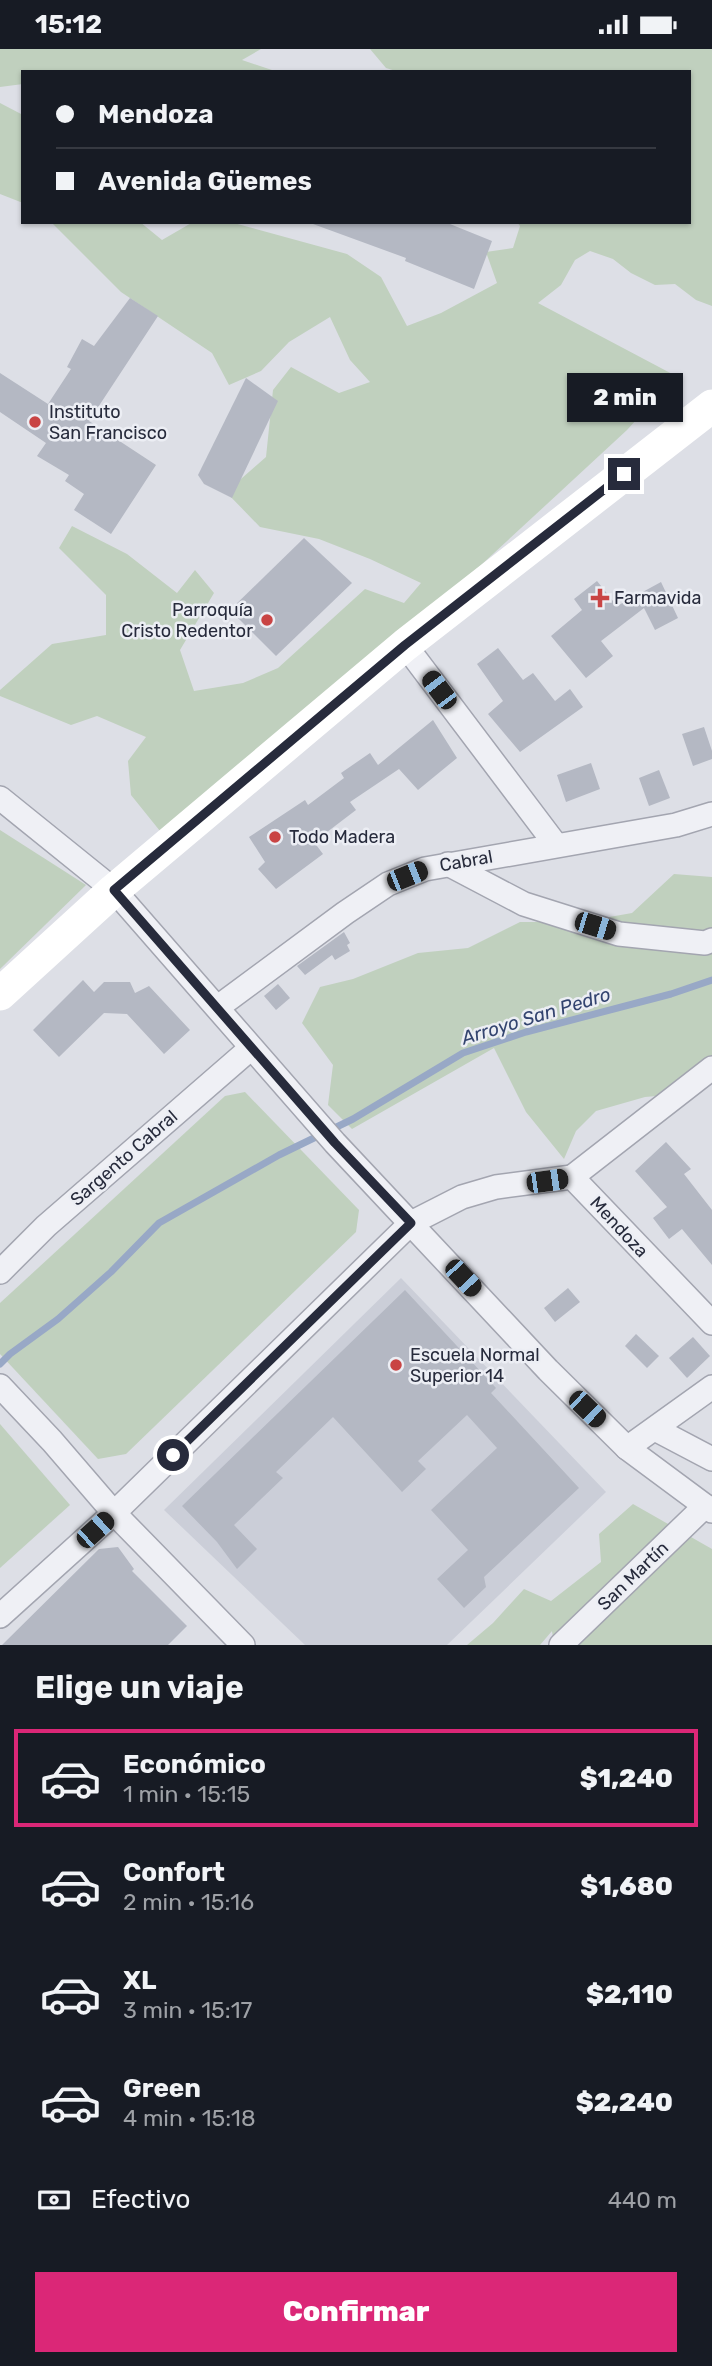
<!DOCTYPE html>
<html lang="es">
<meta charset="utf-8">
<style>
body{margin:0;font-family:Rubik,sans-serif;background:#242831;color:#f1f3f6;height:100vh;display:flex;flex-direction:column;font-size:26px;white-space:nowrap}
*{box-sizing:border-box;margin:0}
p{font-size:23px;color:#9ea1a6}
.icon{flex:none;width:38px;height:38px;fill:none;stroke:currentColor;stroke-width:2;stroke-linecap:round;stroke-linejoin:round}
.map{position:relative;height:1596px;overflow:hidden}
.details{display:flex;flex-direction:column;background:#171b24;flex:1}
.details>*{flex:none}
.hud{position:absolute;left:21px;top:21px;width:670px;height:154px;border-radius:0px;box-shadow:0 2px 5px #0004;display:grid;align-content:center;height:154px;padding:0 35px;background:#171b24}
.end{position:absolute;width:32px;height:32px;margin:-16px;border:9px solid #272b3c;background:#fff;box-shadow:0 0 0 4px #fff}
.from{border-radius:50%}
.bubble{position:absolute;height:49px;border-radius:0px;background:#171b24;box-shadow:0 2px 5px #0004;font-size:23px;font-weight:800;line-height:49px;text-align:center}
.car{position:absolute;width:21px;height:42px;margin:-21px -10px;border-radius:9px;box-shadow:0 0 5px 2px #0007;background:linear-gradient(#222 24%,#8ab4d8 0 40%,#222 0 76%,#8ab4d8 0 86%,#222 0)}
.hud b{display:flex;align-items:center;gap:24px;height:66px;font-size:26px}
.hud b+b{border-top:2px solid #363941}
.hud i{width:18px;height:18px;background:#f1f3f6}
ul{padding:0;list-style:none}
li{display:flex;align-items:center;gap:21px;height:98px;margin:0 14px 10px;padding:0 21px;border:4px solid transparent;border-radius:0px}
li div{flex:1}
li b{display:block;font-size:26px}
li em{font-style:normal;font-weight:800}
li.current{border-color:#db2777}
li>.icon{width:63px;height:63px;stroke-width:1.5}
h2{padding:0 35px;font-size:32px;line-height:84px}
.pay{display:flex;align-items:center;gap:18px;height:77px;padding:0 35px;font-size:26px}
.pay p{margin-inline-start:auto}
.primary-button{display:flex;gap:14px;margin-top:auto;padding:14px 35px}
.primary-button a{flex:1;height:80px;border-radius:0px;background:#db2777;color:#fff;font-size:28px;font-weight:800;line-height:80px;text-align:center}
.status{display:flex;justify-content:space-between;align-items:center;height:49px;padding:0 35px;background:#171b24;direction:ltr}
.status svg{height:19px;fill:currentColor}
.map>svg:first-child{display:block}
.built{fill:#cbced8}
.green{fill:#c0d0be}
.lines{fill:none;stroke-linecap:round;stroke-linejoin:round}
.stream{stroke:#98a8c6;stroke-width:7}
.building{fill:#b4b8c3}
.street-casing{stroke:#a3a5b0;stroke-width:26}
.street{stroke:#eff0f5;stroke-width:23}
.secondary{stroke:#fff;stroke-width:33}
.route{stroke:#272b3c;stroke-width:9}
.poi-dot{fill:#c94444;stroke:#eceef4;stroke-width:2.5}
.labels{text-anchor:middle;dominant-baseline:central;stroke-width:5;stroke-linejoin:round;paint-order:stroke}
.poi-label{font-size:18px;fill:#272b3c;stroke:#eceef4;text-anchor:start}
.street-label{font-size:18px;fill:#272b3c;stroke:#eceef4}
.water-label{font-size:19px;font-style:italic;fill:#33446f;stroke:#eceef4}
</style>
<div class="status"><b>15:12</b><svg viewBox="0 0 49 12"><path d="M0 12V9h3v3zM5 12V6h3v6zM10 12V3h3v9zM15 12V0h3v12zM26 1h20v11H26zM47 4h2v5h-2z"/></svg></div>
<div class="map">
<svg width="712" height="1596" viewBox="0 0 712 1596">
<rect width="100%" height="100%" fill="#dddfe6"/>
<polygon class="built" points="401,1229 606,1443 447,1596 305,1596 164,1461"/>
<g class="green">
<polygon points="0,0 261,0 242,11 275,22 23,23 23,35 0,38"/>
<polygon points="370,0 712,0 712,257 696,251 675,235 655,236 631,224 613,210 590,202 575,211 561,236 538,254 676,327 627,381 480,517 160,782 131,746 128,712 146,688 97,667 71,676 0,647 0,641 52,595 106,586 106,546 59,499 72,477 127,505 177,544 195,521 214,544 180,601 194,642 243,634 278,619 365,540 404,554 421,534 370,510 319,490 260,478 226,443 266,408 273,341 291,318 339,344 370,333 350,311 330,268 289,293 261,322 229,336 212,304 121,243 51,173 140,173 162,191 193,173 230,173 347,205 381,228 407,277 441,264 497,234 486,203 513,199 520,177 517,173 690,173 690,23 399,23 386,19"/>
<polygon points="0,54 23,66 23,154 0,145"/>
<polygon points="0,781 86,836 0,920"/>
<polygon points="674,825 712,828 712,1031 690,1044 645,1048 596,1062 576,1082 564,1110 526,1063 494,999 352,1080 328,1056 333,1016 302,974 320,938 353,930 418,904 468,899 520,873 581,873 632,864"/>
<polygon points="245,1043 359,1161 356,1183 126,1405 98,1410 0,1305 0,1254 225,1047"/>
<polygon points="0,1375 70,1456 0,1519"/>
<polygon points="633,1455 712,1500 712,1596 554,1596 552,1582 540,1596 467,1596 493,1574 524,1540 551,1552 601,1513 599,1485"/>
</g>
<g class="lines">
<polyline class="stream" points="0,1315 10,1305 58,1270 111,1223 159,1174 279,1106 353,1070 463,1004 526,983 671,945 712,931"/>
</g>
<g class="building">
<polygon points="314,173 445,173 492,192 474,240 405,212 406,209 313,175"/>
<polygon points="130,249 158,267 89,372 156,416 111,485 74,461 84,445 65,432 69,426 37,407 46,394 0,363 0,324 48,355 71,320 67,318 82,290 94,297"/>
<polygon points="246,329 278,352 232,449 204,435 198,426"/>
<polygon points="304,489 352,534 276,607 230,561"/>
<polygon points="597,532 617,557 661,533 678,569 655,581 644,559 601,592 613,607 586,629 551,587 582,561 574,550"/>
<polygon points="498,599 523,631 533,624 555,652 570,640 583,658 520,703 488,665 503,652 477,615"/>
<polygon points="433,671 457,709 418,741 399,720 350,753 356,761 314,793 323,805 276,840 258,820 265,813 249,788 305,751 308,756 344,729 341,724 370,704 378,716"/>
<polygon points="704,678 712,702 712,710 693,717 682,685"/>
<polygon points="591,714 600,740 566,753 557,726"/>
<polygon points="659,721 670,749 649,757 639,729"/>
<polygon points="344,883 350,894 347,896 350,902 335,911 332,906 305,926 297,917"/>
<polygon points="83,931 94,943 104,933 130,933 135,944 149,937 190,981 164,1005 127,965 104,964 59,1008 33,981"/>
<polygon points="278,935 290,949 276,961 264,947"/>
<polygon points="666,1093 691,1120 684,1125 712,1161 712,1216 682,1180 669,1190 653,1169 667,1158 635,1122"/>
<polygon points="568,1239 580,1253 555,1273 544,1259"/>
<polygon points="405,1241 496,1339 491,1344 579,1439 484,1528 486,1538 464,1559 437,1530 468,1501 431,1461 497,1399 467,1366 418,1412 426,1420 402,1443 333,1368 276,1423 283,1429 234,1476 257,1500 237,1520 217,1493 182,1457"/>
<polygon points="636,1285 659,1307 647,1319 625,1297"/>
<polygon points="693,1288 710,1307 687,1329 669,1309"/>
<polygon points="118,1498 134,1520 132,1522 187,1577 168,1596 2,1596 99,1500"/>
</g>
<g class="lines">
<defs>
<g id="street">
<polyline points="405,596 556,796"/>
<polyline points="0,749 114,841 335,1094 548,1321 627,1399 712,1462"/>
<polyline points="448,815 524,855 619,885 705,894 712,891"/>
<polyline points="218,958 345,864 388,835 425,820 676,776 712,765"/>
<polyline points="572,1128 712,1019"/>
<polyline points="0,1223 46,1177 251,999"/>
<polyline points="0,1337 52,1392 114,1464 243,1596"/>
<polyline points="655,1380 712,1410"/>
<polyline points="627,1399 712,1338"/>
<polyline points="0,1567 114,1464 411,1174 462,1148 496,1138 572,1128 712,1274"/>
<polyline points="561,1596 705,1457"/>
</g>
</defs>
<use href="#street" class="street-casing"/>
<use href="#street" class="street"/>
<polyline class="secondary" points="0,945 114,841 405,596 712,357"/>
</g>
<g class="lines">
<polyline class="route" points="173,1406 411,1174 335,1094 114,841 405,596 624,425"/>
</g>
<g class="poi-dot">
<circle cx="35" cy="373" r="7"/>
<path d="M596.5 538.5h7v7h7v7h-7v7h-7v-7h-7v-7h7z"/>
<circle cx="267" cy="571" r="7"/>
<circle cx="275" cy="788" r="7"/>
<circle cx="396" cy="1316" r="7"/>
</g>
<g class="labels">
<g class="poi-label">
<text x="49" y="363">Instituto<tspan x="49" dy="21">San Francisco</tspan></text>
<text x="614" y="549">Farmavida</text>
<text x="253" y="561" text-anchor="end">Parroquía<tspan x="253" dy="21">Cristo Redentor</tspan></text>
<text x="289" y="788">Todo Madera</text>
<text x="410" y="1306">Escuela Normal<tspan x="410" dy="21">Superior 14</tspan></text>
</g>
<g class="street-label">
<text transform="translate(466 812) rotate(-10)">Cabral</text>
<text transform="translate(124 1109) rotate(-41)">Sargento Cabral</text>
<text transform="translate(619 1178) rotate(47)">Mendoza</text>
<text transform="translate(633 1527) rotate(-44)">San Martín</text>
</g>
<g class="water-label">
<text transform="translate(536 967) rotate(-17)">Arroyo San Pedro</text>
</g>
</g>
</svg>
<i class="end from" style="left:173px;top:1406px"></i>
<i class="end" style="left:624px;top:425px"></i>
<div class="bubble" style="left:567px;top:324px;width:116px">2 min</div>
<i class="car" style="left:439px;top:641px;rotate:323deg"></i>
<i class="car" style="left:407px;top:827px;rotate:68deg"></i>
<i class="car" style="left:595px;top:877px;rotate:107deg"></i>
<i class="car" style="left:547px;top:1132px;rotate:82deg"></i>
<i class="car" style="left:463px;top:1229px;rotate:137deg"></i>
<i class="car" style="left:587px;top:1360px;rotate:134deg"></i>
<i class="car" style="left:95px;top:1481px;rotate:48deg"></i>
<div class="hud">
<b><i class="from"></i>Mendoza</b>
<b><i></i>Avenida Güemes</b>
</div>
</div>
<section class="details">
<h2>Elige un viaje</h2>
<ul>
<li class="current"><svg class="icon" aria-label="car" viewBox="0 0 24 24"><path d="M5 17H2v-5l4-1 3-4h7l3 4 3 1v5h-3M9 17h6M6 11h13"/><circle cx="7" cy="17" r="2"/><circle cx="17" cy="17" r="2"/></svg><div><b>Económico</b><p>1 min · 15:15</p></div><em>$1,240</em></li>
<li><svg class="icon" aria-label="car" viewBox="0 0 24 24"><path d="M5 17H2v-5l4-1 3-4h7l3 4 3 1v5h-3M9 17h6M6 11h13"/><circle cx="7" cy="17" r="2"/><circle cx="17" cy="17" r="2"/></svg><div><b>Confort</b><p>2 min · 15:16</p></div><em>$1,680</em></li>
<li><svg class="icon" aria-label="car" viewBox="0 0 24 24"><path d="M5 17H2v-5l4-1 3-4h7l3 4 3 1v5h-3M9 17h6M6 11h13"/><circle cx="7" cy="17" r="2"/><circle cx="17" cy="17" r="2"/></svg><div><b>XL</b><p>3 min · 15:17</p></div><em>$2,110</em></li>
<li><svg class="icon" aria-label="car" viewBox="0 0 24 24"><path d="M5 17H2v-5l4-1 3-4h7l3 4 3 1v5h-3M9 17h6M6 11h13"/><circle cx="7" cy="17" r="2"/><circle cx="17" cy="17" r="2"/></svg><div><b>Green</b><p>4 min · 15:18</p></div><em>$2,240</em></li>
</ul>
<div class="pay"><svg class="icon" aria-label="cash" viewBox="0 0 24 24"><path d="M3 7h18v10H3z"/><circle cx="12" cy="12" r="2"/></svg>Efectivo<p>440 m</p></div>
<div class="primary-button"><a>Confirmar</a></div>
</section>
